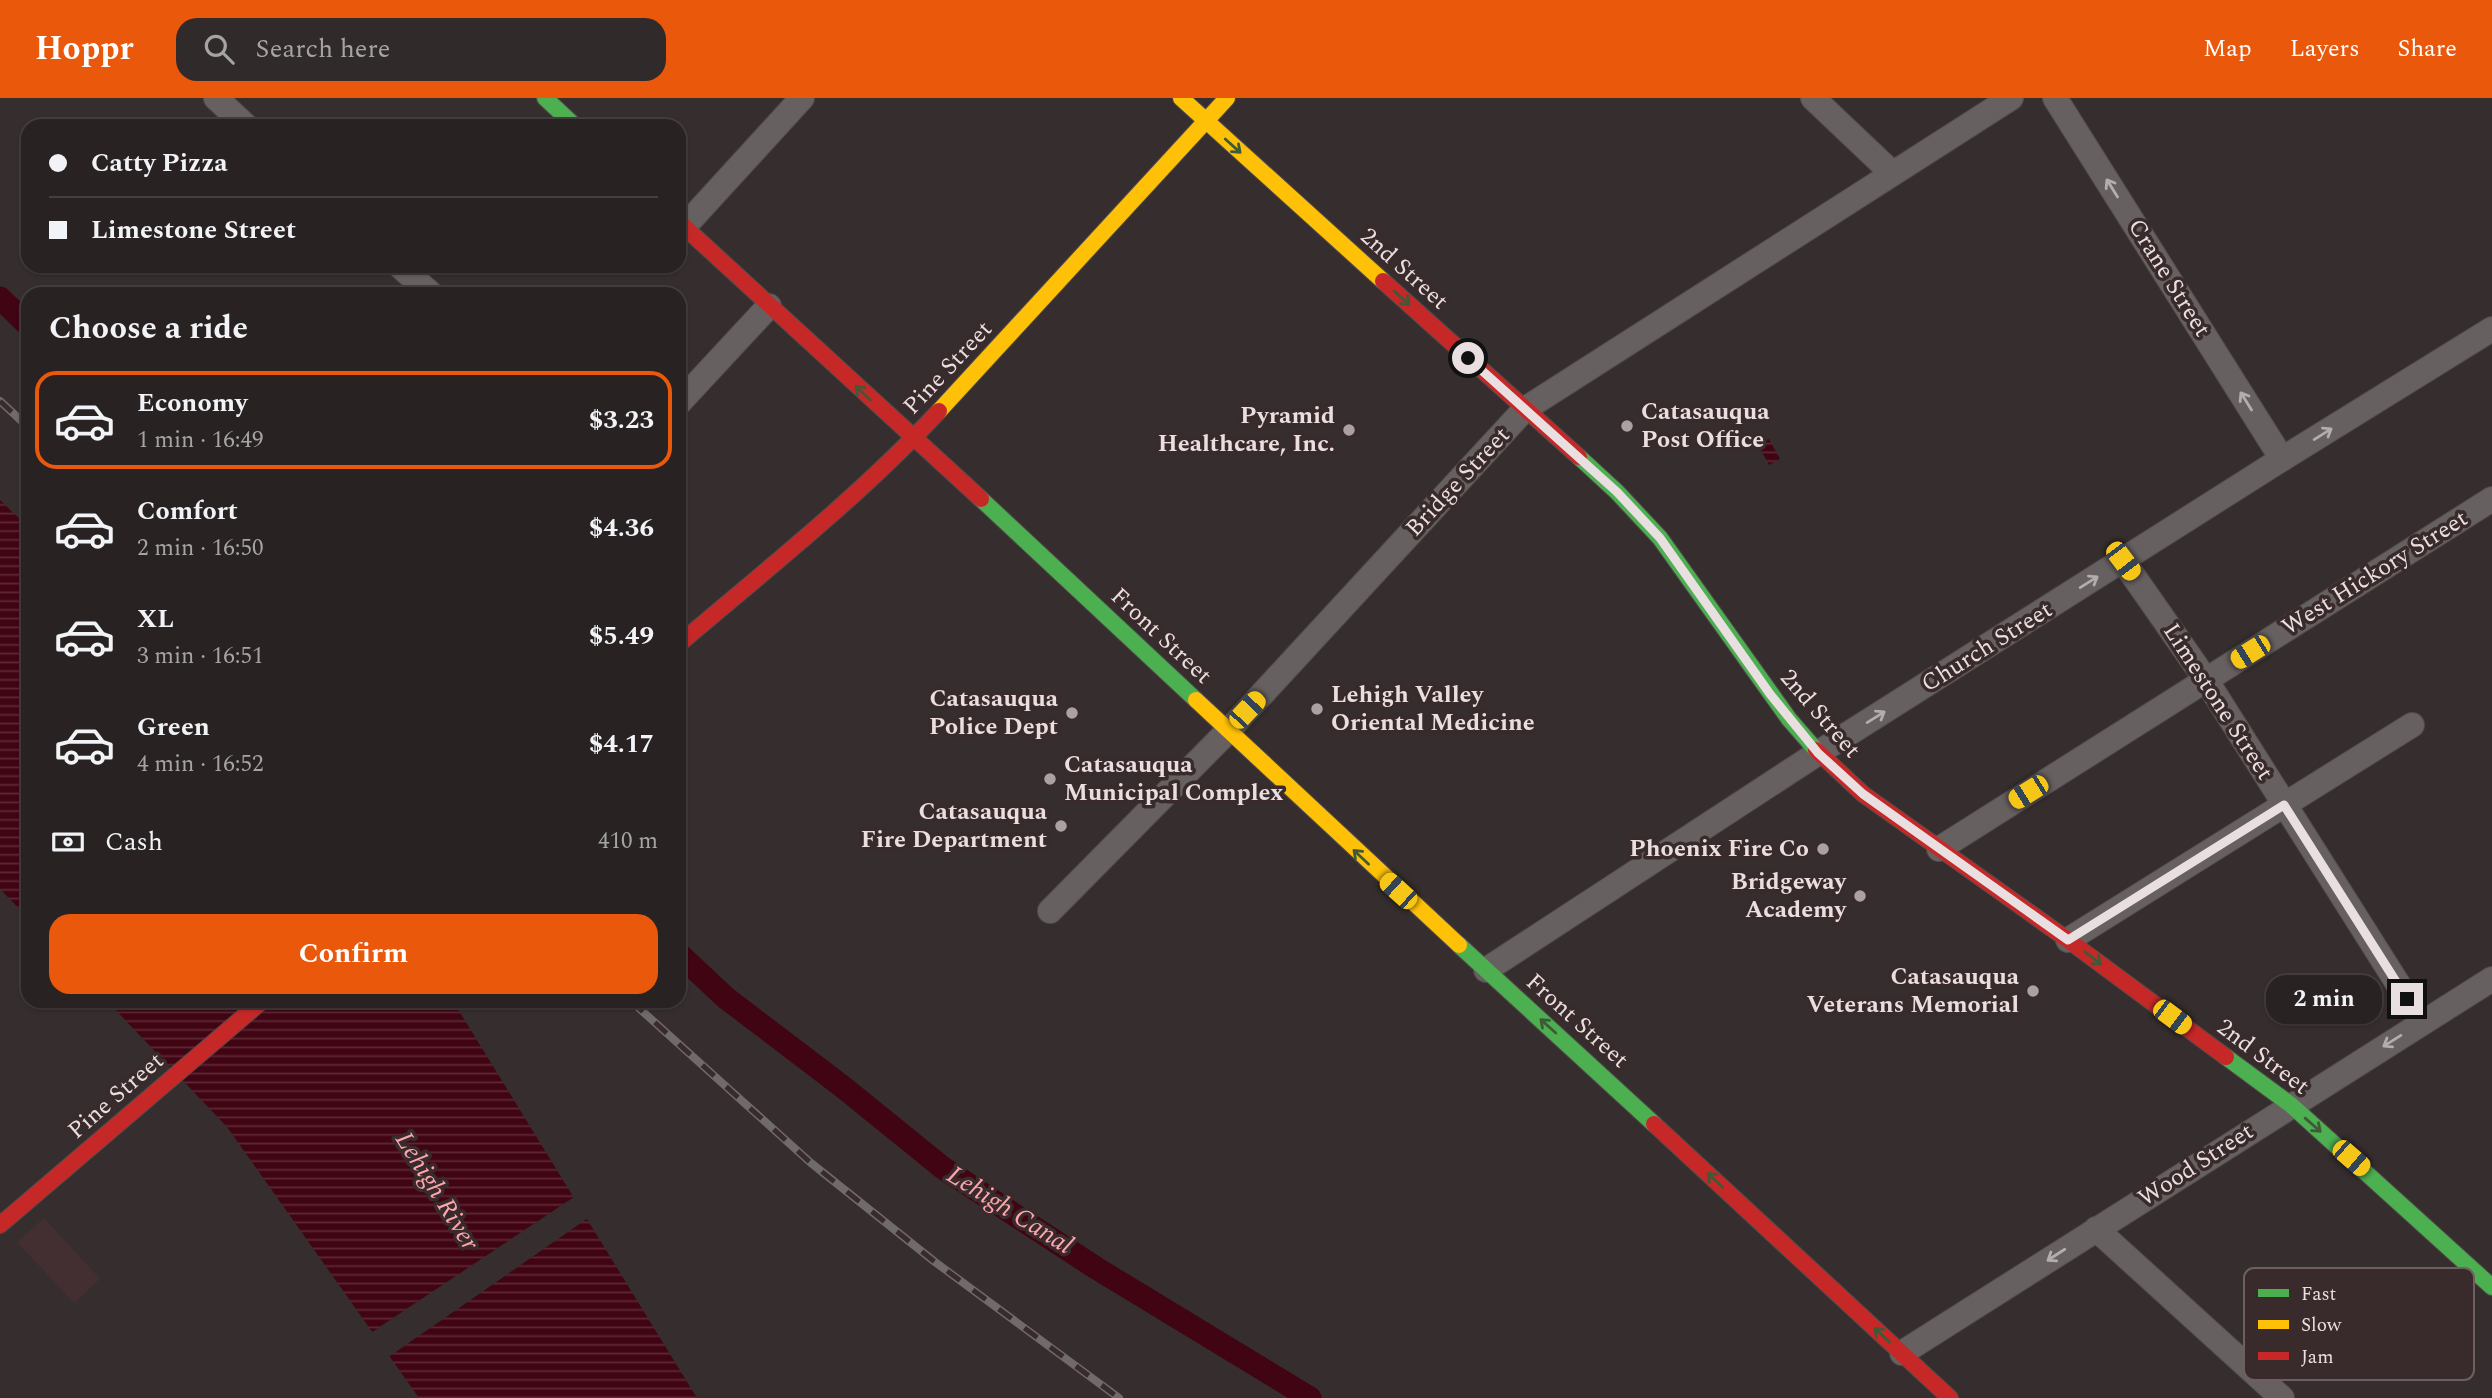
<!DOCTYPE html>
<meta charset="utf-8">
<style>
body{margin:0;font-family:Spectral,serif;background:#302a2a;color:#f1f3f6;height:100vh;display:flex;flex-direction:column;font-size:26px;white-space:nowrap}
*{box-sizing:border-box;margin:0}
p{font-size:23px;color:#a5a4a5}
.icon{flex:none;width:38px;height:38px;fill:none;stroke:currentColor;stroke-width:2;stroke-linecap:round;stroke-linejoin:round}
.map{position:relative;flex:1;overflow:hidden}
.details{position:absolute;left:21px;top:189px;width:665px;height:721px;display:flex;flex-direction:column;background:#282222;border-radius:21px;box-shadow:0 2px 5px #0004,0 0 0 2px #443f40}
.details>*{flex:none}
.guide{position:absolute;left:21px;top:21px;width:665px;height:154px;border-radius:21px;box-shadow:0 2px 5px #0004,0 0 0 2px #443f40;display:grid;align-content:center;height:154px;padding:0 28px;background:#282222}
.end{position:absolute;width:32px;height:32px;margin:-16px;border:9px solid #eadfe0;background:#111;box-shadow:0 0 0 4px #111}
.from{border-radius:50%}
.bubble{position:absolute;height:49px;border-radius:21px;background:#282222;box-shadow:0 2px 5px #0004,0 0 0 2px #443f40;font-size:23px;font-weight:700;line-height:49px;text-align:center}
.car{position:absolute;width:21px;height:42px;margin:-21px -10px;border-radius:9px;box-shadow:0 0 5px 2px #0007;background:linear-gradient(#f5c518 24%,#345 0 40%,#f5c518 0 76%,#345 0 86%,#f5c518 0)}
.guide b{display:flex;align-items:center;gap:24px;height:66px;font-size:26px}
.guide b+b{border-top:2px solid #443f40}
.guide i{width:18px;height:18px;background:#f1f3f6}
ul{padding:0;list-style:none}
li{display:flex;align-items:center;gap:21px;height:98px;margin:0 14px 10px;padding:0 14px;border:4px solid transparent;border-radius:21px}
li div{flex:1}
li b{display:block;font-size:26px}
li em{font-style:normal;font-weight:700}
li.on{border-color:#ea580c}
li>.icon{width:63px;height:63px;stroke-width:1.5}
h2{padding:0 28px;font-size:32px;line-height:84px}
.pay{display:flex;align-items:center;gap:18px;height:77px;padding:0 28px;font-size:26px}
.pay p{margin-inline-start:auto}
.cta{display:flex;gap:14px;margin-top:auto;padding:14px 28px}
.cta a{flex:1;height:80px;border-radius:21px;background:#ea580c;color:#fff;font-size:28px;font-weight:700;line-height:80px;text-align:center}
header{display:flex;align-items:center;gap:42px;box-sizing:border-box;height:98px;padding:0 35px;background:#ea580c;color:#fff}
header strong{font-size:33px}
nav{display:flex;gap:38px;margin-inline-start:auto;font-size:24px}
.search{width:490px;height:63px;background:#302a2a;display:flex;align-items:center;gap:18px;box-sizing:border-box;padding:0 24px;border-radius:21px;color:#a5a4a5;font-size:26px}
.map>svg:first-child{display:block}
.built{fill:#432f31}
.water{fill:url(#water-rules)}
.pier{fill:#362e2e}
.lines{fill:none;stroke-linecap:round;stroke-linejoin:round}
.canal{stroke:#410413;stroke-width:23}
.street-casing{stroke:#524b4b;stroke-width:26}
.fast-casing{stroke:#524b4b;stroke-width:18}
.slow-casing{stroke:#524b4b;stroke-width:18}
.jam-casing{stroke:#524b4b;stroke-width:18}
.street{stroke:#666060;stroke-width:24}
.fast{stroke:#4caf50;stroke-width:16}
.slow{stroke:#ffc107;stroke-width:16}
.jam{stroke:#c62828;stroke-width:16}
.rail-casing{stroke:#716a6a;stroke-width:8}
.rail{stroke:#392a2b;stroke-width:5;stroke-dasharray:16;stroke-linecap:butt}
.oneway{stroke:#405938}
.oneway2{stroke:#b5acad}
.route{stroke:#eadfe0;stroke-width:9}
.poi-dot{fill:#aba1a2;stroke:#392a2b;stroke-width:2.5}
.labels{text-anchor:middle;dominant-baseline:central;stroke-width:7;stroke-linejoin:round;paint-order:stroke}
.street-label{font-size:24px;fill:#eadfe0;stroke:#392a2b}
.poi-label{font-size:24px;font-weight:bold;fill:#eadfe0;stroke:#392a2b;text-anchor:end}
.water-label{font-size:26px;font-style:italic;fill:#fca5ad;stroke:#392a2b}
.key{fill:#392a2b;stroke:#6e6061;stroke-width:2}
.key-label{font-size:19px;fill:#eadfe0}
</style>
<header>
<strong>Hoppr</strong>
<div class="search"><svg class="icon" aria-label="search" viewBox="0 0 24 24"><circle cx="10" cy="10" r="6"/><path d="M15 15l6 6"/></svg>Search here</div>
<nav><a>Map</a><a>Layers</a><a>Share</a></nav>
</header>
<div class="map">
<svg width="2492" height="1300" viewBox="0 0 2492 1300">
<defs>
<pattern id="water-rules" width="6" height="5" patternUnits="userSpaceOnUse" patternTransform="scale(1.75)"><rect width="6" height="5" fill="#410413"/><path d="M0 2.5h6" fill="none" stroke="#5d2835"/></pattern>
</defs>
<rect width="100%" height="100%" fill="#362e2e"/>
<polygon class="built" points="44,1120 100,1181 74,1205 17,1144"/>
<g class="water">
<polygon points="1764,339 1766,342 1769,341 1780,361 1769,367 1758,347 1760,346 1758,343"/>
<polygon points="0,402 28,429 28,820 0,791"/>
<polygon points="107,903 453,903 697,1300 419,1300 227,1029"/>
</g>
<polygon class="pier" points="577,1097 591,1118 387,1260 369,1236"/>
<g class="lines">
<g class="canal">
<polyline points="0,200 28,227"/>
<polyline points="679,856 726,900 843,989 943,1070 1096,1170 1310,1300"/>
</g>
<defs>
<g id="street">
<polyline points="216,0 246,28"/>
<polyline points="1813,0 1892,75"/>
<polyline points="2055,0 2282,361"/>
<polyline points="684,129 802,0"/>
<polyline points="400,168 431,196"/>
<polyline points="679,305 769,208"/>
<polyline points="2123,463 2206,582 2422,924"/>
<polyline points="1939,751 2492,401"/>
<polyline points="1050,813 1228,633 1525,311 2011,0"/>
<polyline points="2068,842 2412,627"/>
<polyline points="1486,872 1818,655 2282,361 2492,231"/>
<polyline points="2096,1131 2282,1300"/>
<polyline points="1902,1255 2492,881"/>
</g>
<g id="fast">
<polyline points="545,0 575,28"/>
<polyline points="1579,359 1617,394 1660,440 1789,621 1816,652"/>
<polyline points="981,401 1196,602"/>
<polyline points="1459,847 1654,1026"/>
<polyline points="2226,959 2291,1007 2492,1189"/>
</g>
<g id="slow">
<polyline points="1181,0 1383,183"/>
<polyline points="939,313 1227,0"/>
<polyline points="1196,602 1459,847"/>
</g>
<g id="jam">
<polyline points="679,124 981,401"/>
<polyline points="1383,183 1579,359"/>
<path d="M 679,546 C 767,471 860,398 939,313"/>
<polyline points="1816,652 1863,696 2068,842 2226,959"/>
<polyline points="1654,1026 1950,1300"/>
<polyline points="0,1127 262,903"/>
</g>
</defs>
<use href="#street" class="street-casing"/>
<use href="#fast" class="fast-casing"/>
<use href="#slow" class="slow-casing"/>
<use href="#jam" class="jam-casing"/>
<use href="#street" class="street"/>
<use href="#fast" class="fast"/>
<use href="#slow" class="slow"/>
<use href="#jam" class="jam"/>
<defs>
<g id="rail">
<polyline points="0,303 28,329"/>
<polyline points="631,903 811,1065 935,1164 1119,1300"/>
</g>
</defs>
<use href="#rail" class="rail-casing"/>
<use href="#rail" class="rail"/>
</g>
<defs><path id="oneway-shaft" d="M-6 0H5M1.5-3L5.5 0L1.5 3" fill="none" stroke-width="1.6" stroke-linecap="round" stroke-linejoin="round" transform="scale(1.75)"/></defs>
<g class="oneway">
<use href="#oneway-shaft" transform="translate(1233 48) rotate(42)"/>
<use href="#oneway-shaft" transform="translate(1402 200) rotate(42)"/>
<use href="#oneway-shaft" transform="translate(863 295) rotate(-137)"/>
<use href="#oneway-shaft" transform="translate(1361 759) rotate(-137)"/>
<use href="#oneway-shaft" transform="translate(2093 860) rotate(37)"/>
<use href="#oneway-shaft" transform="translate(1548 928) rotate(-138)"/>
<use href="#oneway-shaft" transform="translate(2313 1027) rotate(41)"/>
<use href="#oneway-shaft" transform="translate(1715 1082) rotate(-137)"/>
<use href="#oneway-shaft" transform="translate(1882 1237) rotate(-137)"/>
</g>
<g class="oneway2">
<use href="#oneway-shaft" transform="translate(2112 90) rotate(-122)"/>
<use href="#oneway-shaft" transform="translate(2246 303) rotate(-122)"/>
<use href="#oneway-shaft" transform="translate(2323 336) rotate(-32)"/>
<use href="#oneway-shaft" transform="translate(2089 484) rotate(-32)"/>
<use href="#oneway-shaft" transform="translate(1876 619) rotate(-32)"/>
<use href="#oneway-shaft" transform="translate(2392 943) rotate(148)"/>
<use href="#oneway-shaft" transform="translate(2056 1157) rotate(147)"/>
</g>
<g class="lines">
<polyline class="route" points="1468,260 1617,394 1660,440 1770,596 1818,655 1863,696 2068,842 2284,707 2407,901"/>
</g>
<g class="poi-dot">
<circle cx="1627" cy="328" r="7"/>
<circle cx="1349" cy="332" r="7"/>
<circle cx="1317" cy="611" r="7"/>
<circle cx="1072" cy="615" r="7"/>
<circle cx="1050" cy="681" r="7"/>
<circle cx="1061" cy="728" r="7"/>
<circle cx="1823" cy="751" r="7"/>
<circle cx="1860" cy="798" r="7"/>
<circle cx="2033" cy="893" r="7"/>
</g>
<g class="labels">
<g class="street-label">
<text transform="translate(1404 171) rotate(42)">2nd Street</text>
<text transform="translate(2169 180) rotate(58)">Crane Street</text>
<text transform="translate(948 270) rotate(-47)">Pine Street</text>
<text transform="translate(1458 384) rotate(-47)">Bridge Street</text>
<text transform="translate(2375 475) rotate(-32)">West Hickory Street</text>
<text transform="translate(1161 538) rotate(43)">Front Street</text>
<text transform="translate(1987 549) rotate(-32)">Church Street</text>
<text transform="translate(2218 604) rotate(57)">Limestone Street</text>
<text transform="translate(1820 616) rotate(49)">2nd Street</text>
<text transform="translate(1577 923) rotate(42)">Front Street</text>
<text transform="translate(2263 959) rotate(37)">2nd Street</text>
<text transform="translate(116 998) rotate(-41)">Pine Street</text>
<text transform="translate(2196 1067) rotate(-33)">Wood Street</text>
</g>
<g class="poi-label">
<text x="1641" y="314" text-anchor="start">Catasauqua<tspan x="1641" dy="28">Post Office</tspan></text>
<text x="1335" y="318">Pyramid<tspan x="1335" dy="28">Healthcare, Inc.</tspan></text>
<text x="1331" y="597" text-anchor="start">Lehigh Valley<tspan x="1331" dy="28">Oriental Medicine</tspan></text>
<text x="1058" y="601">Catasauqua<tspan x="1058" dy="28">Police Dept</tspan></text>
<text x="1064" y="667" text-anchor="start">Catasauqua<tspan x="1064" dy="28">Municipal Complex</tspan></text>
<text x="1047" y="714">Catasauqua<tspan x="1047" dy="28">Fire Department</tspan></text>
<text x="1809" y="751">Phoenix Fire Co</text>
<text x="1846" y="784">Bridgeway<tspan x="1846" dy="28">Academy</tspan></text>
<text x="2019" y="879">Catasauqua<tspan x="2019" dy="28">Veterans Memorial</tspan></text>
</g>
<g class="water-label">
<text transform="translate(437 1093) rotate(58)">Lehigh River</text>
<text transform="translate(1010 1112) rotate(32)">Lehigh Canal</text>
</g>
</g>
<rect x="2244" y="1170" width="230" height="112" rx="10" class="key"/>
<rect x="2258" y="1191" width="31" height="8" fill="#4caf50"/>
<rect x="2258" y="1222" width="31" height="9" fill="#ffc107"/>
<rect x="2258" y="1254" width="31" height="8" fill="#c62828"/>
<g class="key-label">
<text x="2301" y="1202">Fast</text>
<text x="2301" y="1233">Slow</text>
<text x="2301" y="1265">Jam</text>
</g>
</svg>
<i class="end from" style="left:1468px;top:260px"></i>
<i class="end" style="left:2407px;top:901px"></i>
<div class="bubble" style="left:2266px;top:877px;width:116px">2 min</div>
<i class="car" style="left:2123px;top:463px;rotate:143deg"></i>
<i class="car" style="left:2250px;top:554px;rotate:238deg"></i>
<i class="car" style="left:1247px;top:612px;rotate:43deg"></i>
<i class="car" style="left:2028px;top:694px;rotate:238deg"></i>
<i class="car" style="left:1398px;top:793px;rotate:312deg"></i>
<i class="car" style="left:2172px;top:919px;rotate:127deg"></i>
<i class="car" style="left:2351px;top:1060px;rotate:131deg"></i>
<div class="guide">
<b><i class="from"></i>Catty Pizza</b>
<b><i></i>Limestone Street</b>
</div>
<section class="details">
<h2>Choose a ride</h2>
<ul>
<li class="on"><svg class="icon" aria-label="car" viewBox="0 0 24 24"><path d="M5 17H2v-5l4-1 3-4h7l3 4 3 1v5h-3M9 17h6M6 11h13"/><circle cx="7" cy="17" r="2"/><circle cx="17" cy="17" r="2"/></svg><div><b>Economy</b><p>1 min · 16:49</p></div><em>$3.23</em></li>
<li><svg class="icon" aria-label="car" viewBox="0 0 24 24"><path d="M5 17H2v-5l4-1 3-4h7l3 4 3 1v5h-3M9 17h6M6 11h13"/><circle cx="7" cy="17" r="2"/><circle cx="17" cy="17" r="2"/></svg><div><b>Comfort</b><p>2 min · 16:50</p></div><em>$4.36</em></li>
<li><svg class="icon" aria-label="car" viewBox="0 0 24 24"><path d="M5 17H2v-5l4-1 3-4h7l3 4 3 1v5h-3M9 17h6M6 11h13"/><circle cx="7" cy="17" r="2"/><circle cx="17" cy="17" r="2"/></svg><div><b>XL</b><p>3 min · 16:51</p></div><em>$5.49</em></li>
<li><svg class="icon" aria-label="car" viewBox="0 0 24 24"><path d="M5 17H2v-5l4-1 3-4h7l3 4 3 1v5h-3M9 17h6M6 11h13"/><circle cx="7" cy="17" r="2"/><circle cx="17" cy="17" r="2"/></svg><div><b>Green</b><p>4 min · 16:52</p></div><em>$4.17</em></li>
</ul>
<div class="pay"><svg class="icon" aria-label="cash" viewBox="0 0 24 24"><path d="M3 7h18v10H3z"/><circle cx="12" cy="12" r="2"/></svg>Cash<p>410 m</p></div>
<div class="cta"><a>Confirm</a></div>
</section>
</div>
